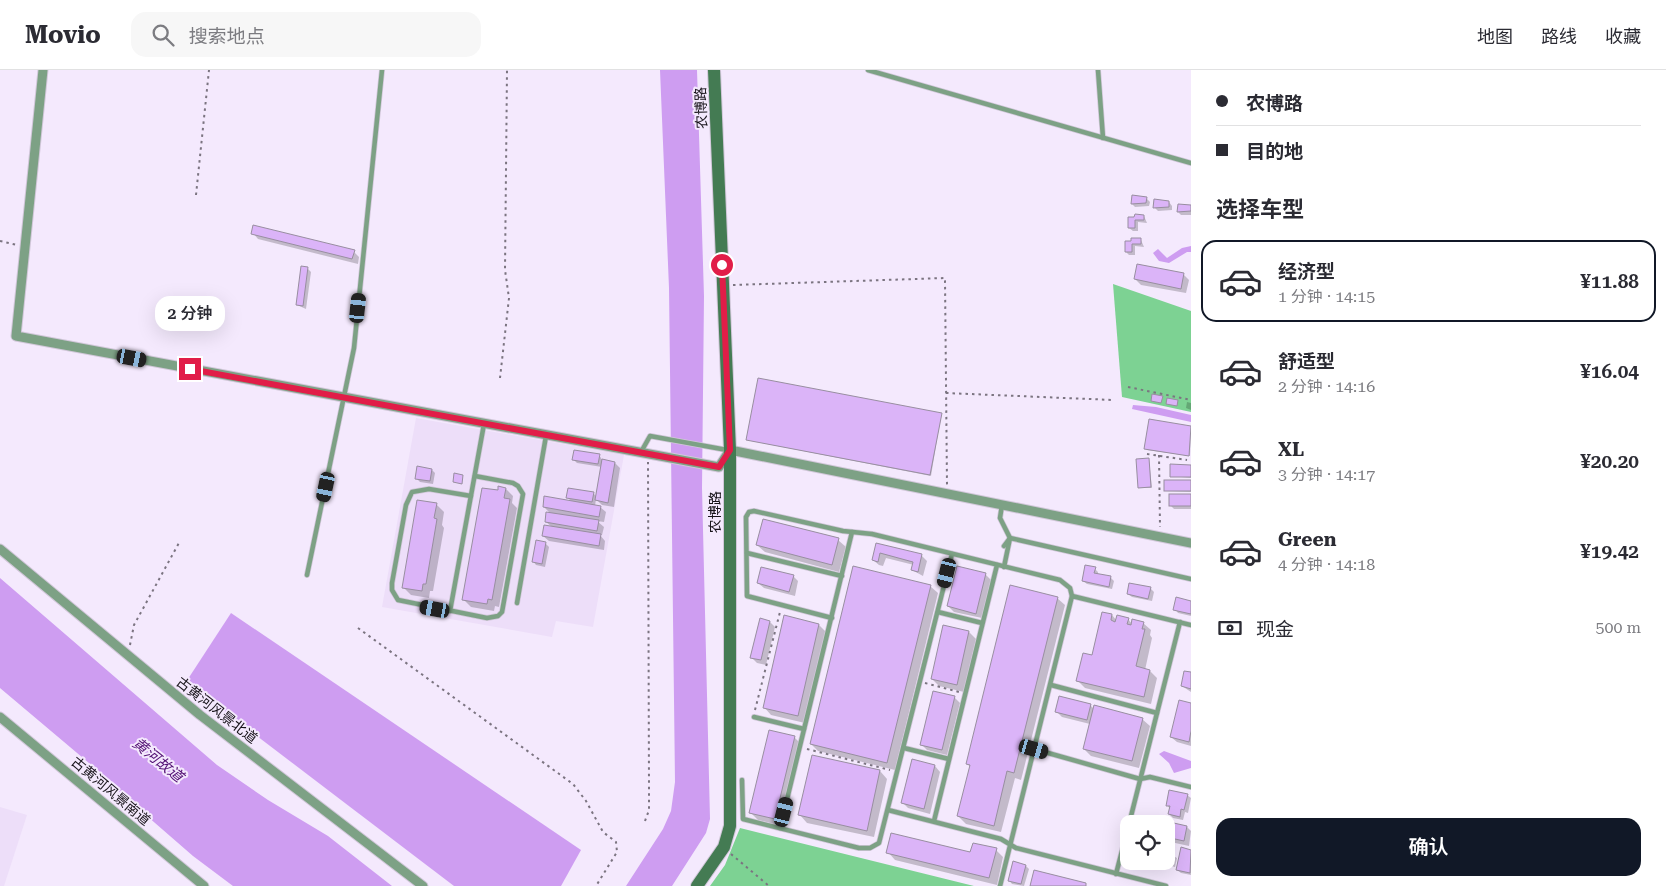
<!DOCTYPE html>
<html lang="zh">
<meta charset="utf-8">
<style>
body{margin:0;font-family:"Roboto Serif","Noto Sans SC",serif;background:#f7f7f7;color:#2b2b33;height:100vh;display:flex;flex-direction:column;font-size:19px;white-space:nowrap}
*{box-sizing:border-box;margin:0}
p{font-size:16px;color:#7c7c81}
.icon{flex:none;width:28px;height:28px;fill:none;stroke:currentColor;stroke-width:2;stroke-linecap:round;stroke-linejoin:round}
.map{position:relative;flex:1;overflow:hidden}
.details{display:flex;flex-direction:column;background:#fff;width:475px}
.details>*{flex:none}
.banner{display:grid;align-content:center;height:110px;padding:0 25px;background:#fff}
.controls{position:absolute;left:1120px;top:745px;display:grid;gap:10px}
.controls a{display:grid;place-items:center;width:55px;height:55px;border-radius:10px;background:#fff;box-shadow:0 5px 20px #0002;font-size:25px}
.end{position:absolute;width:22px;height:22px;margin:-11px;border:6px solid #e11d48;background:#fff;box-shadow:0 0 0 2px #fff}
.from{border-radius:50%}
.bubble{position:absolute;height:35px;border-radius:15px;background:#fff;box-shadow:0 5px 20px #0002;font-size:16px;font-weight:600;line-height:35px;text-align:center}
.car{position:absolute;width:15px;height:30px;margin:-15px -8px;border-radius:6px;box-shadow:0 0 4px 1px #0007;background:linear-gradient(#222 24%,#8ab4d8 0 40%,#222 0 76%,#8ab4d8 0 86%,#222 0)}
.banner b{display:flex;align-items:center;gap:18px;height:48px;font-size:19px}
.banner b+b{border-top:1px solid #e1e1e2}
.banner i{width:12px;height:12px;background:#2b2b33}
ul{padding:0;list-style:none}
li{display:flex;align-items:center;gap:15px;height:82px;margin:0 10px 8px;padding:0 15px;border:2px solid transparent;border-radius:15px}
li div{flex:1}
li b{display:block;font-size:19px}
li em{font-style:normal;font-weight:600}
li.selected{border-color:#111827}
li>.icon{width:45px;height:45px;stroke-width:1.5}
h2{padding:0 25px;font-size:22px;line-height:60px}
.pay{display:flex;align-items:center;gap:12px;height:55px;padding:0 25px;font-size:19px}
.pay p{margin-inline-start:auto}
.action{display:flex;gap:10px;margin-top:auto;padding:10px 25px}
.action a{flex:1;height:58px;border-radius:15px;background:#111827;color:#fff;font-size:20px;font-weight:600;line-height:58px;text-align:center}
header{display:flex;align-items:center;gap:30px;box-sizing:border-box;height:70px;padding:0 25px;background:#fff;border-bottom:1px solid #e1e1e2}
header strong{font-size:24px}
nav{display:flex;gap:28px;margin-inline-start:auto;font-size:18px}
.search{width:350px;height:45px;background:#f7f7f7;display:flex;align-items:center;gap:12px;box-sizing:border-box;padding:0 18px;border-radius:15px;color:#7c7c81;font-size:19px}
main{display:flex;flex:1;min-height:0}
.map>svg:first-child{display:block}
.built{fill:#eddef9}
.green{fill:#7dd293}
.water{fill:#ce9df1}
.shadow{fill:#0003}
.building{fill:#dbb4f8;stroke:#988ea0}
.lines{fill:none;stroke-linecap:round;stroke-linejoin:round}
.lane-casing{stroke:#d1c7d9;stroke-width:6}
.street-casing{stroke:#d1c7d9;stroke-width:11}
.secondary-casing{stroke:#d1c7d9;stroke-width:14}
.path{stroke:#7b7480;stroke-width:2;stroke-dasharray:2.5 4;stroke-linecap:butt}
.lane{stroke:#7da185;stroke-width:4.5}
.street{stroke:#7da185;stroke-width:9}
.secondary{stroke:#447b53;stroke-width:12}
.route{stroke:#e11d48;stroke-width:6}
.labels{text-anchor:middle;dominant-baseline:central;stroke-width:4;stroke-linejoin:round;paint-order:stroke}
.street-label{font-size:14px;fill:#171319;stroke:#f4e9fd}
.water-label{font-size:15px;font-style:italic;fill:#531174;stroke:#f4e9fd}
</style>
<header>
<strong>Movio</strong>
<div class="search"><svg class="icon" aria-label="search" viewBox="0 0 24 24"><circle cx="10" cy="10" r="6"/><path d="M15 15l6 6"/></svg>搜索地点</div>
<nav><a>地图</a><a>路线</a><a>收藏</a></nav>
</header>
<main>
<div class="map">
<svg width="1191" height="816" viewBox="0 0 1191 816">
<rect width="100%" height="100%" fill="#f4e9fd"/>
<g class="built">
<polygon points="416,348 624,385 593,557 556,551 552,567 382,537"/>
<polygon points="0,737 27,745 4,816 0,816"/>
</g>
<g class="green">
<polygon points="1113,214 1191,241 1191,342 1122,327"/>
<polygon points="740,758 974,816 710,816 725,795"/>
</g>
<g class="water">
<polygon points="660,0 697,0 704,226 702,418 710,749 706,763 672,816 626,816 663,759 671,741 675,712 669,218"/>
<polygon points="1191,176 1191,182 1187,182 1169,193 1159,191 1153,183 1158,179 1167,188 1182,178"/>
<polygon points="1133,335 1156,337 1191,345 1191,352 1132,339"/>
<polygon points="0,508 217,695 268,730 328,766 392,816 233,816 193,786 109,713 102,704 0,618"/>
<polygon points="231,543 581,780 561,816 454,816 186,612"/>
<polygon points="1164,681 1191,691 1191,698 1174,703 1169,693 1159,684"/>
</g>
<g class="shadow">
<polygon points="1146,128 1150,132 1149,136 1135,137 1132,134"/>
<polygon points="1169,132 1172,136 1172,140 1158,141 1154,137"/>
<polygon points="1179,135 1191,137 1191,145 1181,145 1178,142"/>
<polygon points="1144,146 1147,153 1138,152 1138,161 1133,161 1129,158 1129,148"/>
<polygon points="253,163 354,182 359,187 358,194 258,169"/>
<polygon points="1141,170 1144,177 1135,176 1135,185 1129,185 1126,182 1126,172"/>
<polygon points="307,198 311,202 306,239 297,235"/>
<polygon points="1183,204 1189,210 1186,223 1141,215 1135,209"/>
<polygon points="1187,332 1191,333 1191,340 1186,338"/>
<polygon points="941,345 931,406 747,370"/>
<polygon points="1150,350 1191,357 1190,386 1147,380"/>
<polygon points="599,385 603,391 615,393 620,398 614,437 602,435 596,429 595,436 600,437 606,442 604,452 597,451 604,457 602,465 600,465 605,471 604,480 549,471 543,466 552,457 546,452 551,444 544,437 572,432 567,427 593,423 597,427 602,397 577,393 574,390"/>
<polygon points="1149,390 1152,418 1140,418 1139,417"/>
<polygon points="1191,396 1191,408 1171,406"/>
<polygon points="432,400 435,403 433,414 420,412 416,408"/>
<polygon points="1191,412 1191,422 1165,421"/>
<polygon points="506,419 513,426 512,433 517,438 499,537 495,536 494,541 471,537 463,529 499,422"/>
<polygon points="1191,426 1191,439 1174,439 1170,435"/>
<polygon points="436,434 444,442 442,455 444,458 433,521 430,521 429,528 411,525 403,517"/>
<polygon points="838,470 846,477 839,502 765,482 757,475"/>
<polygon points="545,473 549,477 545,497 536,495 533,491"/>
<polygon points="877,474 921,485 927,491 923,506 912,500 914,495 886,488 883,496 879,495 873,490"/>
<polygon points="958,498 986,505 991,510 982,548 954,542 948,536"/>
<polygon points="1095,499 1098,502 1098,505 1111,508 1114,511 1112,519 1087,514 1083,511"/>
<polygon points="793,506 798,511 795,526 764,518 758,513"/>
<polygon points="930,516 938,523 895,700 818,681 811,674"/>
<polygon points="1150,518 1154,522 1152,531 1132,527 1128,524"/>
<polygon points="1057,528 1065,535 1021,710 1015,708 1001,762 966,754 958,746 971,697 967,694"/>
<polygon points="1191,532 1191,546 1178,543 1175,539"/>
<polygon points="1112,545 1117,551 1128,549 1132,554 1143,553 1151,560 1150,565 1152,568 1145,600 1150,601 1157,608 1151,634 1085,618 1077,610 1093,587"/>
<polygon points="770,552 775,557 766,595 757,593 751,587"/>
<polygon points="819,555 826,562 805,653 771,645 764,637"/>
<polygon points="969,562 976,569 964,622 939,616 932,609"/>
<polygon points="1191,604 1191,622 1182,616"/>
<polygon points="954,627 960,633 947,685 927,680 921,674"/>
<polygon points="1191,634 1191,676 1177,672 1171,667"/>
<polygon points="1090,635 1094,639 1142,649 1150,656 1139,698 1091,686 1084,679 1090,654 1062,647 1056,641"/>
<polygon points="794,667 801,674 782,756 758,750 751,743"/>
<polygon points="813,686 880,701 887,709 874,767 807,753 800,745"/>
<polygon points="913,691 935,696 940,702 930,744 908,738 903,733"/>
<polygon points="1187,725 1191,728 1188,743 1185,742 1183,750 1173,748 1169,744 1170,739 1167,735"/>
<polygon points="1157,750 1187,757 1191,761 1189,776 1166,771 1166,754"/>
<polygon points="1182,779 1191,781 1191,805 1181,803 1177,800"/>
<polygon points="996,780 1003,787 997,815 895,790 888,782 971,784"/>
<polygon points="1166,782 1177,788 1175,797 1152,791 1166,791"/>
<polygon points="1130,791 1146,791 1145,797"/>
<polygon points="1026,796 1029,799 1024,816 1012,814 1009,810"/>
</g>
<g class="building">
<polygon points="1132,125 1147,127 1146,133 1131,134"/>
<polygon points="1154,129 1169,131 1169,137 1153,138"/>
<polygon points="1178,134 1191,135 1191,141 1177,142"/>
<polygon points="1135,144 1144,145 1144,150 1135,150 1135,158 1128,158 1128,147 1134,147"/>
<polygon points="253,155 355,180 352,189 251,164"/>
<polygon points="1131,168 1141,168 1141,174 1132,174 1132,182 1125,182 1125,171 1131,171"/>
<polygon points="1137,194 1184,203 1181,219 1134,209"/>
<polygon points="301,196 308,197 303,236 296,235"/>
<polygon points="758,308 942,343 930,405 746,370"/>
<polygon points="1152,324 1163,326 1161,333 1151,331"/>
<polygon points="1167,328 1178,330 1177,336 1166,334"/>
<polygon points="1149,349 1191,356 1189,386 1144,379"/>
<polygon points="574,380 600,384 598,394 572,390"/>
<polygon points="1149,388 1151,417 1138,418 1136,389"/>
<polygon points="602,389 615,392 608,433 595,430"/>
<polygon points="1170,394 1191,395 1191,407 1170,407"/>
<polygon points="417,396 432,399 430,411 415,409"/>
<polygon points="454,403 463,405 462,414 453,412"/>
<rect x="1164" y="410" width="27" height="11"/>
<polygon points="498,416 506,418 504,428 510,429 492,530 488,529 487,534 462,530 482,418 498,420"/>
<polygon points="568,418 594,422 592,432 566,428"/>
<rect x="1169" y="424" width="22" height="12"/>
<polygon points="544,426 601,436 599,447 543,437"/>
<polygon points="417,430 437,433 434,448 437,449 426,514 423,514 422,521 402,518"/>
<polygon points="546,442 599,450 597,461 545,452"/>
<polygon points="763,449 839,468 832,495 756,475"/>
<polygon points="544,455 601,464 599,476 542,466"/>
<polygon points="536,470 546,472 542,494 532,492"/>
<polygon points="876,473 922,484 918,502 911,500 913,492 880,483 878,492 872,490"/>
<polygon points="1085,495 1096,497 1094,503 1111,506 1109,517 1082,511"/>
<polygon points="853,496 931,515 887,693 810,674"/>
<polygon points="957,496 986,503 976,544 947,536"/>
<polygon points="761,497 794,505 789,522 757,513"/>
<polygon points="1129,513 1151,517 1148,529 1127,524"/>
<polygon points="1010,515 1058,527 1014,703 1007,701 994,756 957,746 970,695 966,694"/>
<polygon points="1176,527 1191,531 1191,544 1173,540"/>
<polygon points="1102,542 1112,544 1111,550 1115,552 1117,545 1129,548 1127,554 1131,555 1132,549 1144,552 1142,559 1145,559 1136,596 1150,600 1144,627 1076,611 1083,583 1092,585"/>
<polygon points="784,545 819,554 798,646 763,638"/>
<polygon points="760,548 770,551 761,590 750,588"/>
<polygon points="943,555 969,561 957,615 931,609"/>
<polygon points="1184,601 1191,602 1191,619 1181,616"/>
<polygon points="933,621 955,626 942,680 920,675"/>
<polygon points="1059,626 1091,634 1087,650 1055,642"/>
<polygon points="1179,630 1191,633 1191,661 1189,672 1170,667"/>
<polygon points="1094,635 1143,648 1132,691 1083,679"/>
<polygon points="769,660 795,666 775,749 749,743"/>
<polygon points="812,685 880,700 867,761 798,745"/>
<polygon points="912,689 935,695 924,739 901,733"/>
<polygon points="1169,720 1188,724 1184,740 1181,739 1180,747 1168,744 1170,736 1166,736"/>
<polygon points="1156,749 1187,756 1184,771 1166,767 1166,754 1155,754"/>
<polygon points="891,763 970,782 973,773 997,778 989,808 886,783"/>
<polygon points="1181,777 1191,780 1190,803 1176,800"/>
<polygon points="1166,781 1174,783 1171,794 1158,791 1166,791"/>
<polygon points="1013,791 1026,795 1021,814 1008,811"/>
<polygon points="1034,800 1086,813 1086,816 1030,816"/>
</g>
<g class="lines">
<defs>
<g id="lane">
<polyline points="868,0 1191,93"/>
<polyline points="1098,0 1103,68"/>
<polyline points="641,382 650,366 727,380"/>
<polyline points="471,426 429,419 412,422 406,435 392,513 392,520 398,530 487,548 498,546 502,542 523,424 518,416 513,413 475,406"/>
<polyline points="1002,435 1000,448 1010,468 1004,497"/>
<polyline points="1004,476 1010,468 1191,509"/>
<polyline points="747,483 842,506"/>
<polyline points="307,505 354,278 382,0"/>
<polyline points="517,533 546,366"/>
<polyline points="450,541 484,354"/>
<polyline points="938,542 982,553"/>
<polyline points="832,548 747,526 746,447 749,442 754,441 843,461 872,464 1060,510 1070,518 1072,526"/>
<polyline points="1051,615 1157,643"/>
<polyline points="754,647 804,659"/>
<polyline points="904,678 949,689"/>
<polyline points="1034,679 1140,709 1150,707 1191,717"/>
<polyline points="742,710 743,749 859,778 870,778 879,773 952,484"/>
<polyline points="888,740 1001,769 1016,778 1166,816"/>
<polyline points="934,751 997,495"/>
<polyline points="1129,754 1180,552"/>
<polyline points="780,758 852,462"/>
<polyline points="1116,804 1129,754"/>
<polyline points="1000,816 1072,526 1191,555"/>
</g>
<g id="street">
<polyline points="43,0 16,266 719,397 730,380 1191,473"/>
<polyline points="0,479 200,645 423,816"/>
<polyline points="0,647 204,816"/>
</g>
<polyline id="secondary" points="697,816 724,777 730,756 730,380 714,0"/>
</defs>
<use href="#lane" class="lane-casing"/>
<use href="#street" class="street-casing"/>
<use href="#secondary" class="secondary-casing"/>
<g class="path">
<polyline points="196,125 209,0"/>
<polyline points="0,171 17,175"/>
<polyline points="733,215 945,208 947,415"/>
<polyline points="500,308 509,228 505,200 507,0"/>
<polyline points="1128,317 1191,330"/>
<polyline points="946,323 1113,330"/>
<polyline points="1147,384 1187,390"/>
<polyline points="1159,385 1160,457"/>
<polyline points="358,558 573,714 586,731 603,762 616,772 617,782 596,816"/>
<polyline points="130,575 134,555 180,471"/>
<polyline points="925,613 959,622"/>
<polyline points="755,640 780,542"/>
<polyline points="807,679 890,700"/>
<polyline points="645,751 649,740 649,720 648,392"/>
<polyline points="731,784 769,816"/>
</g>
<use href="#lane" class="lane"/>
<use href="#street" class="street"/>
<use href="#secondary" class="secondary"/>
</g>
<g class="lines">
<polyline class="route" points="190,299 719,397 730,380 722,195"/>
</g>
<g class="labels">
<g class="street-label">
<text transform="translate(701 38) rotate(-92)">农博路</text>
<text transform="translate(715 442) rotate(-90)">农博路</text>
<text transform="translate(217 640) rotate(38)">古黄河风景北道</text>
<text transform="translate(111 721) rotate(40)">古黄河风景南道</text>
</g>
<g class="water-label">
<text transform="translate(158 690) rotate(39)">黄河故道</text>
</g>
</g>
</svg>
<div class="controls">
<a><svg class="icon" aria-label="locate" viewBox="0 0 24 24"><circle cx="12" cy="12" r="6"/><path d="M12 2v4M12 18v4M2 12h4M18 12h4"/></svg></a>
</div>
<i class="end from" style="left:722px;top:195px"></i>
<i class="end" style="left:190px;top:299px"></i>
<div class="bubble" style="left:155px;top:226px;width:70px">2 分钟</div>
<i class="car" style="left:358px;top:238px;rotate:6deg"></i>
<i class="car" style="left:132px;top:288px;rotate:101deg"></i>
<i class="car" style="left:326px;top:417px;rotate:192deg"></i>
<i class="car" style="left:947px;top:503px;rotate:194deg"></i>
<i class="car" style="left:435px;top:539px;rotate:280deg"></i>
<i class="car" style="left:1034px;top:679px;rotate:106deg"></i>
<i class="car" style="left:784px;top:742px;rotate:14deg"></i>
</div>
<section class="details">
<div class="banner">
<b><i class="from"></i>农博路</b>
<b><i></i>目的地</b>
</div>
<h2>选择车型</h2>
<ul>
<li class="selected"><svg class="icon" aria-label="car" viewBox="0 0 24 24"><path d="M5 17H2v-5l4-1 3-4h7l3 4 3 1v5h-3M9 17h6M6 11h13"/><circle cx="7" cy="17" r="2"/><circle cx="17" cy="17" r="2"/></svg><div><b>经济型</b><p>1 分钟 · 14:15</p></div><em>¥11.88</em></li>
<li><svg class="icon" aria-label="car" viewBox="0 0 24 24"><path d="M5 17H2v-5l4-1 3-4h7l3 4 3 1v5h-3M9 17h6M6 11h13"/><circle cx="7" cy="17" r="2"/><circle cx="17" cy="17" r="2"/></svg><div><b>舒适型</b><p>2 分钟 · 14:16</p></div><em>¥16.04</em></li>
<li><svg class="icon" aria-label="car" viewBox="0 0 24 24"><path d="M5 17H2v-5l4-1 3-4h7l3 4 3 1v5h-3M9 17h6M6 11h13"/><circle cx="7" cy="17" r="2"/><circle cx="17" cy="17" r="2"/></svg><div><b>XL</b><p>3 分钟 · 14:17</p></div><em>¥20.20</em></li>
<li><svg class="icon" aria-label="car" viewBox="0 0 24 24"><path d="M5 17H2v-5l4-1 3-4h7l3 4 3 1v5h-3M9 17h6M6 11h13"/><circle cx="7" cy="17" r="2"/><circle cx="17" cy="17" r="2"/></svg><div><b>Green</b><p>4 分钟 · 14:18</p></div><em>¥19.42</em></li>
</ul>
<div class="pay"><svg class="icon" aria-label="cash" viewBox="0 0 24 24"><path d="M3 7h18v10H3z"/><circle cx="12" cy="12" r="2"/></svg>现金<p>500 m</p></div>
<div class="action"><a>确认</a></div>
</section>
</main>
